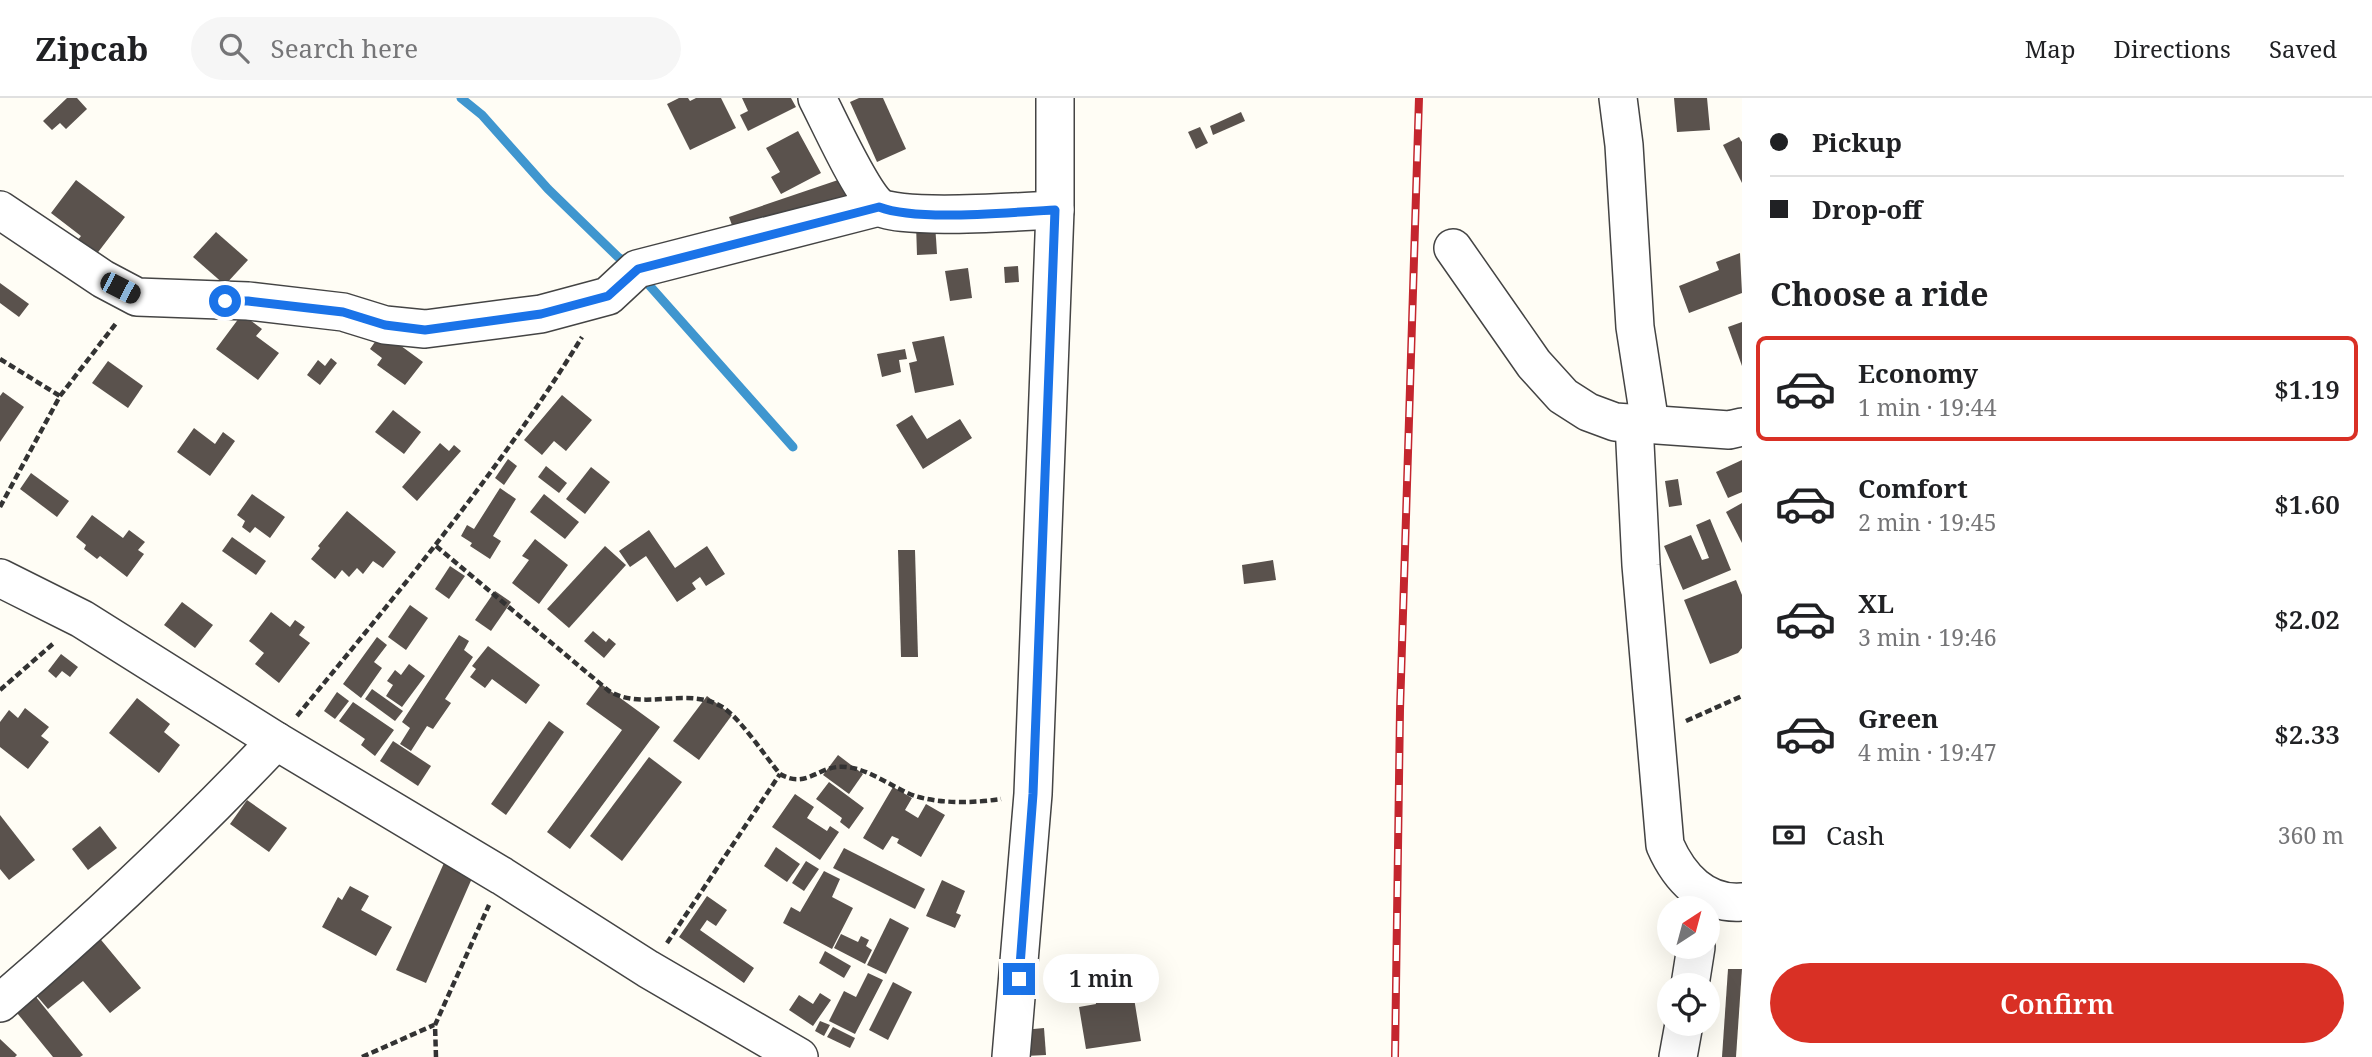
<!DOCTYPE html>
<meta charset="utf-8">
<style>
body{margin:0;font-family:"Noto Serif",serif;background:#f6f6f6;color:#202124;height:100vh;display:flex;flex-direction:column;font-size:26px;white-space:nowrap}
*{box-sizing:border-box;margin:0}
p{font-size:23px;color:#757577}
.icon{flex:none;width:38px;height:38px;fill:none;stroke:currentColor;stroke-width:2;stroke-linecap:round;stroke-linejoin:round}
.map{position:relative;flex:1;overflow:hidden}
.panel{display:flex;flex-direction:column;background:#fff;width:630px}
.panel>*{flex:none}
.hud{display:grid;align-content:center;height:154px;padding:0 28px;background:#fff}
.needle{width:46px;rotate:36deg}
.fabs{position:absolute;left:1657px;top:798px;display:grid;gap:14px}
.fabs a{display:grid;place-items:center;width:63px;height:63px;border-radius:50%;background:#fff;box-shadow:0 7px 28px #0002;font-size:35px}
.end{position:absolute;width:32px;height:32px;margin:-16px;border:9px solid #1a73e8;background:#fff;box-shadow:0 0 0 4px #fff}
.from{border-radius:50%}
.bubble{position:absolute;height:49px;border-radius:24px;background:#fff;box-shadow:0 7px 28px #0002;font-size:23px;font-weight:600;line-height:49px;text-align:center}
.car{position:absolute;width:21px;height:42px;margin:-21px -10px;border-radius:9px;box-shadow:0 0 5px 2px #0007;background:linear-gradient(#222 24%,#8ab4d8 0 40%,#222 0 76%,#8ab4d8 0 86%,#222 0)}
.hud b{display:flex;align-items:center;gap:24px;height:66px;font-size:26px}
.hud b+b{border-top:2px solid #e0e0e0}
.hud i{width:18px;height:18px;background:#202124}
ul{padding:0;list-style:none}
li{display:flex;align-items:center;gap:21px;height:105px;margin:0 14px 10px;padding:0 14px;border:4px solid transparent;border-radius:10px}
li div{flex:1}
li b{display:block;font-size:26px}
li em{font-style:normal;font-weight:600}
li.on{border-color:#d93025}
li>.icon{width:63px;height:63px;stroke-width:1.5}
h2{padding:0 28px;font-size:32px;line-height:84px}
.pay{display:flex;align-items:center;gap:18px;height:77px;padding:0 28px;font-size:26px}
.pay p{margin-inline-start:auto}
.action{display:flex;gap:14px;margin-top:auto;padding:14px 28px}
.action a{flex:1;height:80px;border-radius:42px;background:#d93025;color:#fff;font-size:28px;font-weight:600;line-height:80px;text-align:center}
header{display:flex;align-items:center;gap:42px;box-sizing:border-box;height:98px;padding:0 35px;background:#fff;border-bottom:2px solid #e0e0e0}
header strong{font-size:33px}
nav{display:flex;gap:38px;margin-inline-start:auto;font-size:24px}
.search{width:490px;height:63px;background:#f6f6f6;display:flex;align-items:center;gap:18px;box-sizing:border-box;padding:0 24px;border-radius:38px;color:#757577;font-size:26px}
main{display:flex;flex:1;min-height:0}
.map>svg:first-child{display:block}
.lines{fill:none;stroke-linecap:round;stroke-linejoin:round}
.stream{stroke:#3f96cf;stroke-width:9}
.building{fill:#5a524d}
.street-casing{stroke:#444;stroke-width:40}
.path{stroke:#333;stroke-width:4.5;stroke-dasharray:7 3.5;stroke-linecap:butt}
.street{stroke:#fff;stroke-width:37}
.rail-casing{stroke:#c4262e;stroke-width:8}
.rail{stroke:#fff;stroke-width:5;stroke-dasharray:16;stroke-linecap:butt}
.route{stroke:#1a73e8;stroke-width:9}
</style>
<header>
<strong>Zipcab</strong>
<div class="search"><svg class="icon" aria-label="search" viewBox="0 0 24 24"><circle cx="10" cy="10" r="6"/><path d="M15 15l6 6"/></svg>Search here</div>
<nav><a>Map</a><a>Directions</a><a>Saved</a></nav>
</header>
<main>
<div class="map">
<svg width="1742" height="959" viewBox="0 0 1742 959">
<rect width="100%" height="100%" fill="#fffdf5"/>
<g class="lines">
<g class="stream">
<polyline points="461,0 482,17 548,91 618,159 629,166"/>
<polyline points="641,178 793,349"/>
</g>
</g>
<g class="building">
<polygon points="67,0 77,0 87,11 66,31 60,25 52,32 43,23"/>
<polygon points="679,0 688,0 690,3 696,0 721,0 736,30 690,52 667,6"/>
<polygon points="742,0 791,0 796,9 748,33 740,17 748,13"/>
<polygon points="859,0 883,0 906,51 877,64 850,4"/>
<polygon points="1674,0 1707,0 1710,32 1677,34"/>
<polygon points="1241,14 1245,23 1213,37 1210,28"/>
<polygon points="1200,29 1208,45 1196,51 1188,34"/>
<polygon points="798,33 821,75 781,96 771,79 780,74 766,50"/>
<polygon points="1739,39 1742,44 1742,85 1723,47"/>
<polygon points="841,81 848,100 736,138 729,119"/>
<polygon points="76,82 125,119 89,166 70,151 81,138 51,115"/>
<polygon points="935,125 937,156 917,157 916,126"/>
<polygon points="216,134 248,162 225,187 193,159"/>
<polygon points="1740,155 1742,195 1689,215 1679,188 1719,172 1716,164"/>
<polygon points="1018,168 1019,184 1005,185 1004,169"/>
<polygon points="968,170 972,200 950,203 945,173"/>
<polygon points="0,185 29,206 19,219 0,205"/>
<polygon points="242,216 262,231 256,238 279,255 258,282 216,251"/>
<polygon points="1742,224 1742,268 1728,229"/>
<polygon points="382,234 423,264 405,287 377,267 382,260 370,251"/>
<polygon points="944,238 954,287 915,295 909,265 917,263 912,244"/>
<polygon points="905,251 907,261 899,262 901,274 882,279 877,256"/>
<polygon points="331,260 337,265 320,287 307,277 318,262 325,268"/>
<polygon points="108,263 143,288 128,310 92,285"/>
<polygon points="3,294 24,309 0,344 0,298"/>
<polygon points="562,297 592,322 566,353 554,343 542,357 524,342"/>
<polygon points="393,312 421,334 404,356 375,334"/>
<polygon points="912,317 927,341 960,321 972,340 923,371 896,327"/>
<polygon points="194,330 215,346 223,334 235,343 210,378 177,354"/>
<polygon points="440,345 449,353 454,347 461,353 417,403 402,389"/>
<polygon points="508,361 517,368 504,387 495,380"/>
<polygon points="1742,362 1742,394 1728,400 1716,374"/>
<polygon points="546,368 567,385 559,395 538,379"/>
<polygon points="591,369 610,384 585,416 566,401"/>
<polygon points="31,375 69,403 57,419 20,391"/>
<polygon points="1678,381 1682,407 1669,409 1665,383"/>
<polygon points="500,390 516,401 493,438 501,443 490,461 470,448 472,445 461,438 467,427 474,431"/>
<polygon points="252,396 285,419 270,440 255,429 250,435 242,429 245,423 237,417"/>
<polygon points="544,396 579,424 565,441 530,414"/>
<polygon points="1742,405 1742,445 1726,414"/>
<polygon points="347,413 396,454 383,470 373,463 363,476 357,470 349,479 342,472 335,481 311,461 320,450 318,448"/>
<polygon points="92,417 123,440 129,432 145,444 138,452 144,456 127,479 100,458 97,461 84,451 86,447 76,439"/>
<polygon points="1710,421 1731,472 1683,492 1664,448 1691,437 1702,462 1709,460 1696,427"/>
<polygon points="649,432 675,470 707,448 725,476 706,488 700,479 692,485 696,491 677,504 646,458 630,469 619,453"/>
<polygon points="232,439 266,463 256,477 222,453"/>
<polygon points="535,441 568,467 539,506 512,485 529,462 522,458"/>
<polygon points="605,448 626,467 569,530 547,511"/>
<polygon points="898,452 915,452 918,559 901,559"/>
<polygon points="1273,462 1276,482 1244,486 1242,467"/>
<polygon points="450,468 465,478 449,501 435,491"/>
<polygon points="1736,482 1742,497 1742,550 1738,555 1710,566 1684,502"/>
<polygon points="495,493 511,504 491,533 475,522"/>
<polygon points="182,504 213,527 195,550 164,527"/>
<polygon points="410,507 428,520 406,552 388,539"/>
<polygon points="271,514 290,529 295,522 305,529 299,537 310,545 279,585 255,566 264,555 249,543"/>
<polygon points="593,533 606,544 609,540 616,546 604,560 584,543"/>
<polygon points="459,537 469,543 464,552 473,559 445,601 451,605 433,631 427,628 411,653 400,646 410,630 402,624"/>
<polygon points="377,539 387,547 374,564 382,570 361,600 343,586"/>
<polygon points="488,548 540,587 526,606 492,581 485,590 470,579 476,571 472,568"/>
<polygon points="61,556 78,569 70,579 62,573 56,580 48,573"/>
<polygon points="409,566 425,578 402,609 386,598 393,587 387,583 395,572 401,577"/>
<polygon points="601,586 660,629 570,751 547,734 622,632 586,606"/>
<polygon points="372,591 403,613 395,623 365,601"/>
<polygon points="337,594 349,603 335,621 324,613"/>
<polygon points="707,598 732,617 699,662 673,643"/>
<polygon points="137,600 170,626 164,634 180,647 159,675 109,635"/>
<polygon points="353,604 394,632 375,658 361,647 365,641 339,623"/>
<polygon points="25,610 49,629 41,638 49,644 28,671 0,649 0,624 9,612 18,620"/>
<polygon points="549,623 564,634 506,717 491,706"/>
<polygon points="393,643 431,668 418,688 380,663"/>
<polygon points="838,657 863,676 849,696 823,677"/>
<polygon points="649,659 682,684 622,763 590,738"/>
<polygon points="829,684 864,710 849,731 840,724 842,720 816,701"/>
<polygon points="893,689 912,700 905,712 918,720 926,706 945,717 921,759 897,745 899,741 892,738 883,752 863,740"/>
<polygon points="795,696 814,709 807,720 827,733 830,728 839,734 820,762 772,729"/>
<polygon points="247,702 287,730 269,754 230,726"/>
<polygon points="0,717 35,762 9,782 0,771"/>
<polygon points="100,728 117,750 88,772 72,751"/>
<polygon points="776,749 800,766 787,784 764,768"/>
<polygon points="844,750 925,791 915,811 833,770"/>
<polygon points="448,756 477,769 426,885 396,872"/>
<polygon points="806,763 819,771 804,793 792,785"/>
<polygon points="824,773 840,781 832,799 853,810 832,851 783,825 791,809 800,814"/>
<polygon points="942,782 965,793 956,815 961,817 955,830 926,818"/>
<polygon points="350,788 369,798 361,812 392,829 376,858 322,829 338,799 342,802"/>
<polygon points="707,798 727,812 716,828 707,822 700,832 754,870 744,885 679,839"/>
<polygon points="890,820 909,830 886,876 867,867"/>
<polygon points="841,836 858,844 861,838 869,842 866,848 872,852 865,866 834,850"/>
<polygon points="97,837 141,890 110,915 83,883 48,911 31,891"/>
<polygon points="825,853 851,868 844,880 819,865"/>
<polygon points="1128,863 1141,943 1086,951 1079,909 1096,906 1094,895 1076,899 1071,873"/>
<polygon points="1728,871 1742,871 1736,959 1722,959"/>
<polygon points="868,875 883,882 855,936 829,923 844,893 856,899"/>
<polygon points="893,884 912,894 888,942 869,932"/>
<polygon points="32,894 83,957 80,959 53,959 13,910"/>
<polygon points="820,895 831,902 813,928 789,912 799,897 813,906"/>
<polygon points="820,923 830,927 824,938 815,933"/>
<polygon points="833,929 855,940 850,950 827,939"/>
<polygon points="1044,930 1046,957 1025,958 1023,932"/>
<polygon points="0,941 17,957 15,959 0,959"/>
</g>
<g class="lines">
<defs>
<g id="street">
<path d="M 817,0 C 830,25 860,92 878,108 C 896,123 1026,113 1055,112"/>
<polyline points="1618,0 1624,47 1635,229 1650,326"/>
<polyline points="0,112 103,181 137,199 248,203 343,214 385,227 425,231 541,216 608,198 637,171 879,109"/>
<polyline points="1453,150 1534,266 1563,298 1588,314 1615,324 1729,332 1742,329"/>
<path d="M 1634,325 L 1641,467 L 1665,747 C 1679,779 1704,807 1742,804"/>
<polyline points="0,480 82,521 276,643 502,778 648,871 799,959"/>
<polyline points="1690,887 1696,849"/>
<path d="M 0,905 C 98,821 187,737 276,643"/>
<polyline points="1011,959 1033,696 1055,112 1055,0"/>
<polyline points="1678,959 1684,926"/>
</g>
</defs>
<use href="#street" class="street-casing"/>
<g class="path">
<polyline points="0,261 60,298"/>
<polyline points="0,409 60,298 117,224"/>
<path d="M 436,448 L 609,593 C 644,614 689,587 724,610 C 743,624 764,657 780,676 C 808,692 818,666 846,669 C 870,671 893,690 915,698 C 941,706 975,705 1001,701"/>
<polyline points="0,592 55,544"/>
<path d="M 297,618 C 397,496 499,374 582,239"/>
<polyline points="1686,623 1742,598"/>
<polyline points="667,845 780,676"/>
<polyline points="362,959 434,927"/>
<polyline points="436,959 435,927 489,807"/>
</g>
<use href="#street" class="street"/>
<defs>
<polyline id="rail" points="1395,959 1400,612 1419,0"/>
</defs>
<use href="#rail" class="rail-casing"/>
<use href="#rail" class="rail"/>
</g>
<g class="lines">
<path class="route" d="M 225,203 L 248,203 L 343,214 L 385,227 L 425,232 L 541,216 L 608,198 L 638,171 L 879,109 C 919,124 1010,114 1055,112 L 1033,696 L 1019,881"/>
</g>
</svg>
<div class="fabs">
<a><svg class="needle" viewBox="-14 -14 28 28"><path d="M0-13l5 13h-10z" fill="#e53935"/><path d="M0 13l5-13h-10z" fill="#757577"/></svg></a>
<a><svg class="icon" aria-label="locate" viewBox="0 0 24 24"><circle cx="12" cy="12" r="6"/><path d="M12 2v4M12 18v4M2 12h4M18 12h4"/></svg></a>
</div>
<i class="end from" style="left:225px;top:203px"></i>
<i class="end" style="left:1019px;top:881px"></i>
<div class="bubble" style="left:1043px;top:856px;width:116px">1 min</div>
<i class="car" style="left:120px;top:190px;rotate:117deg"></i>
</div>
<section class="panel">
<div class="hud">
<b><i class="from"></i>Pickup</b>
<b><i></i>Drop-off</b>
</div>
<h2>Choose a ride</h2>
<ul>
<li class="on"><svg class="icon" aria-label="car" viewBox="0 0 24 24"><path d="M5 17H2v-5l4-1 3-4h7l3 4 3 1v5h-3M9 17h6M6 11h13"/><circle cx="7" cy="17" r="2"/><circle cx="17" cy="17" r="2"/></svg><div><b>Economy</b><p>1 min · 19:44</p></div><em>$1.19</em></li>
<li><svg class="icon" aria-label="car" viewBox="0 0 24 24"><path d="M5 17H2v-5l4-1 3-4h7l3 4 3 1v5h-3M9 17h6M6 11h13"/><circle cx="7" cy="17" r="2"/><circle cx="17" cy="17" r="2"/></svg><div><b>Comfort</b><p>2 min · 19:45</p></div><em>$1.60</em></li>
<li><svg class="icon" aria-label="car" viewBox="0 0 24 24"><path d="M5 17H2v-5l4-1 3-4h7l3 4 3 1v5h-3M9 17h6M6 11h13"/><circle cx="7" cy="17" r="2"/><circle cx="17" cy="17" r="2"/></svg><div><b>XL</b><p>3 min · 19:46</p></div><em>$2.02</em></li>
<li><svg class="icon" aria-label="car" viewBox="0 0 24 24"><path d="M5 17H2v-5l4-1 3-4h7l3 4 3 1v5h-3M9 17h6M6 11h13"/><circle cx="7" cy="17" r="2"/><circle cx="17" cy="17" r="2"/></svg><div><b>Green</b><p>4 min · 19:47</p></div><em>$2.33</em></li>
</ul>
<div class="pay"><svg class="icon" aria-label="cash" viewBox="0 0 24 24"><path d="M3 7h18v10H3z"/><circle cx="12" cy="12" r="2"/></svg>Cash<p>360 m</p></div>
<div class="action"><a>Confirm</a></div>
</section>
</main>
